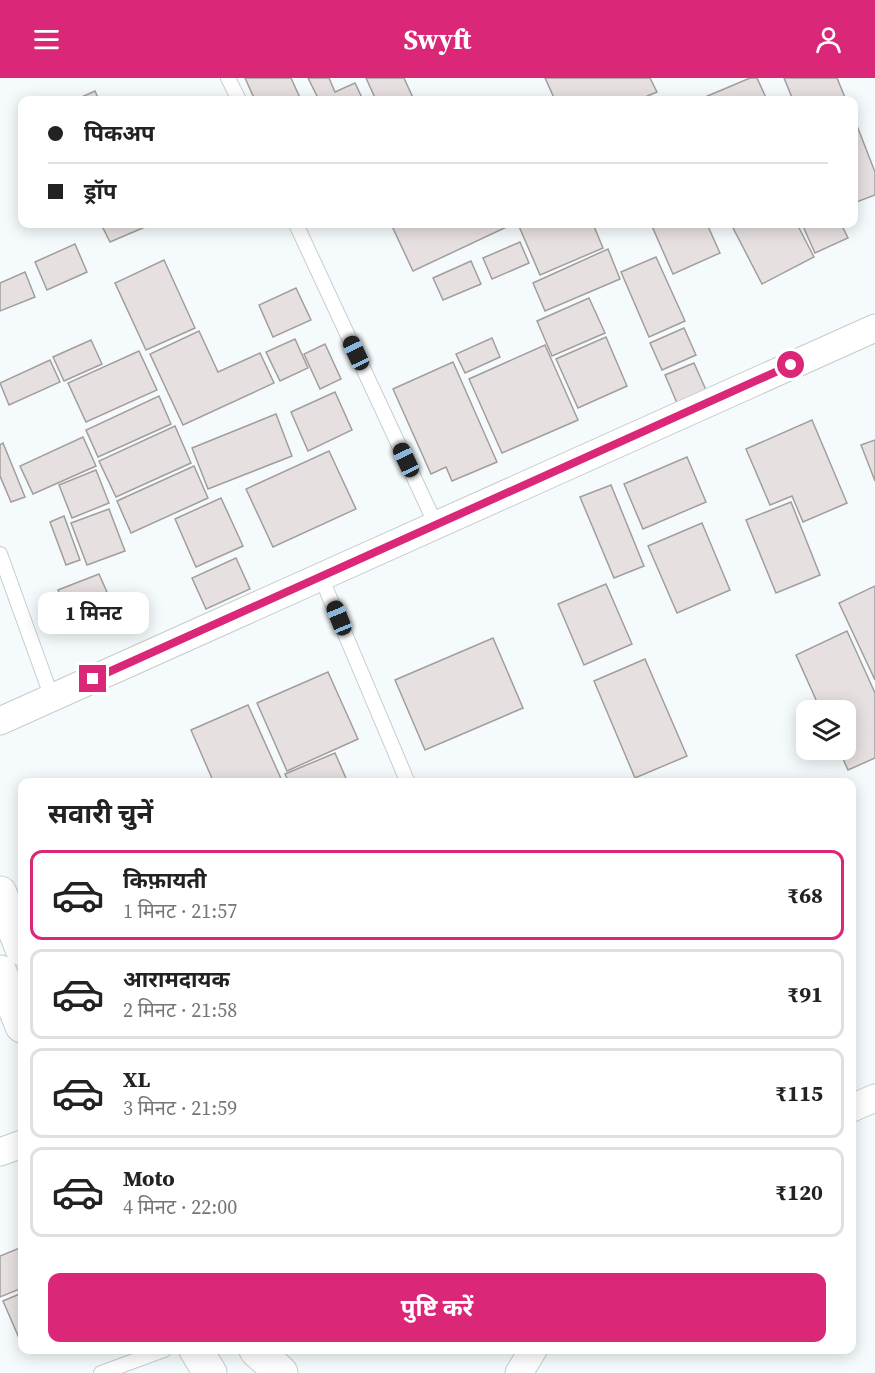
<!DOCTYPE html>
<html lang="hi">
<meta charset="utf-8">
<style>
body{margin:0;font-family:"Source Serif 4","Noto Sans Devanagari",serif;background:#f2f2f2;color:#222;height:100vh;display:flex;flex-direction:column;font-size:22px;white-space:nowrap}
*{box-sizing:border-box;margin:0}
p{font-size:20px;color:#767676}
.icon{flex:none;width:33px;height:33px;fill:none;stroke:currentColor;stroke-width:2;stroke-linecap:round;stroke-linejoin:round}
.map{position:relative;flex:1;overflow:hidden}
.details{position:absolute;left:18px;top:700px;width:838px;height:576px;display:flex;flex-direction:column;background:#fff;border-radius:12px;box-shadow:0 3px 15px #0003}
.details>*{flex:none}
.guide{position:absolute;left:18px;top:18px;width:840px;height:132px;border-radius:12px;box-shadow:0 3px 15px #0003;display:grid;align-content:center;height:132px;padding:0 30px;background:#fff}
.controls{position:absolute;left:796px;top:622px;display:grid;gap:12px}
.controls a{display:grid;place-items:center;width:60px;height:60px;border-radius:12px;background:#fff;box-shadow:0 3px 15px #0003;font-size:30px}
.end{position:absolute;width:27px;height:27px;margin:-14px;border:8px solid #db2777;background:#fff;box-shadow:0 0 0 3px #fff}
.from{border-radius:50%}
.bubble{position:absolute;height:42px;border-radius:12px;background:#fff;box-shadow:0 3px 15px #0003;font-size:20px;font-weight:700;line-height:42px;text-align:center}
.car{position:absolute;width:18px;height:36px;margin:-18px -9px;border-radius:8px;box-shadow:0 0 4px 2px #0007;background:linear-gradient(#222 24%,#8ab4d8 0 40%,#222 0 76%,#8ab4d8 0 86%,#222 0)}
.guide b{display:flex;align-items:center;gap:21px;height:57px;font-size:22px}
.guide b+b{border-top:2px solid #e0e0e0}
.guide i{width:15px;height:15px;background:#222}
ul{padding:0;list-style:none}
li{display:flex;align-items:center;gap:18px;height:90px;margin:0 12px 9px;padding:0 18px;border:3px solid #e0e0e0;border-radius:12px}
li div{flex:1}
li b{display:block;font-size:22px}
li em{font-style:normal;font-weight:700}
li.on{border-color:#db2777}
li>.icon{width:54px;height:54px;stroke-width:1.5}
h2{padding:0 30px;font-size:27px;line-height:72px}
.button{display:flex;gap:12px;margin-top:auto;padding:12px 30px}
.button a{flex:1;height:69px;border-radius:12px;background:#db2777;color:#fff;font-size:24px;font-weight:700;line-height:69px;text-align:center}
header{display:flex;justify-content:space-between;align-items:center;height:78px;padding:0 30px;background:#db2777;color:#fff;font-size:27px;font-weight:700}
.map>svg:first-child{display:block}
.building{fill:#e7e0e1;stroke:#a39e9e;stroke-width:1.5}
.lines{fill:none;stroke-linecap:round;stroke-linejoin:round}
.lane-casing{stroke:#c7cdce;stroke-width:16}
.street-casing{stroke:#c7cdce;stroke-width:29}
.secondary-casing{stroke:#c7cdce;stroke-width:35}
.lane{stroke:#fff;stroke-width:14}
.street{stroke:#fff;stroke-width:27}
.secondary{stroke:#fff;stroke-width:33}
.route{stroke:#db2777;stroke-width:8}
</style>
<header><svg class="icon" aria-label="menu" viewBox="0 0 24 24"><path d="M4 6h16M4 12h16M4 18h16"/></svg>Swyft<svg class="icon" aria-label="person" viewBox="0 0 24 24"><circle cx="12" cy="8" r="4"/><path d="M4 21q1-7 8-7t8 7"/></svg></header>
<div class="map">
<svg width="875" height="1295" viewBox="0 0 875 1295">
<rect width="100%" height="100%" fill="#f5fbfc"/>
<g class="building">
<polygon points="245,0 291,0 301,22 255,22"/>
<polygon points="308,0 329,0 335,14 355,5 363,22 319,22"/>
<polygon points="366,0 404,0 414,22 376,22"/>
<polygon points="545,0 650,0 657,14 638,22 555,22"/>
<polygon points="750,0 757,0 767,22 698,22"/>
<polygon points="784,0 837,0 846,22 793,22"/>
<polygon points="95,13 99,22 75,22"/>
<polygon points="854,40 875,94 875,117 854,125"/>
<polygon points="101,146 152,146 110,164"/>
<polygon points="391,146 513,146 413,193"/>
<polygon points="518,146 593,146 603,170 540,197"/>
<polygon points="651,146 707,146 720,175 673,196"/>
<polygon points="731,146 797,146 814,179 762,206"/>
<polygon points="802,146 841,146 848,160 815,175"/>
<polygon points="520,164 529,185 492,201 483,180"/>
<polygon points="75,166 87,194 47,212 35,184"/>
<polygon points="608,171 620,201 545,233 533,205"/>
<polygon points="656,179 685,243 649,259 621,194"/>
<polygon points="164,182 195,250 146,272 115,205"/>
<polygon points="471,183 481,206 443,222 433,200"/>
<polygon points="25,194 35,219 0,233 0,205"/>
<polygon points="296,210 311,242 273,259 259,227"/>
<polygon points="589,220 605,255 552,278 537,243"/>
<polygon points="684,250 696,277 662,292 650,265"/>
<polygon points="199,253 218,294 260,275 274,305 183,347 150,276"/>
<polygon points="606,259 627,308 578,330 556,281"/>
<polygon points="492,260 500,279 465,295 456,276"/>
<polygon points="295,261 308,290 280,303 266,274"/>
<polygon points="91,262 102,286 64,303 53,279"/>
<polygon points="325,266 341,301 320,311 304,276"/>
<polygon points="545,267 578,342 502,375 469,301"/>
<polygon points="139,273 157,312 86,344 68,305"/>
<polygon points="50,282 60,304 9,327 0,305"/>
<polygon points="453,284 497,384 452,403 446,389 431,396 393,311"/>
<polygon points="694,285 706,312 677,325 665,297"/>
<polygon points="335,314 352,352 308,373 291,334"/>
<polygon points="159,318 171,346 98,379 86,352"/>
<polygon points="276,336 292,378 208,411 192,370"/>
<polygon points="812,342 847,425 803,444 792,418 770,427 746,371"/>
<polygon points="175,348 191,385 116,419 99,383"/>
<polygon points="83,359 96,388 33,416 20,388"/>
<polygon points="875,362 875,403 861,367"/>
<polygon points="3,365 25,419 11,424 0,398 0,367"/>
<polygon points="329,373 356,431 273,469 246,411"/>
<polygon points="687,379 706,424 643,451 624,406"/>
<polygon points="194,388 208,420 131,455 117,423"/>
<polygon points="96,392 109,425 72,440 59,407"/>
<polygon points="611,407 644,488 614,500 580,419"/>
<polygon points="221,420 243,468 196,489 175,441"/>
<polygon points="791,424 820,497 776,515 746,442"/>
<polygon points="109,431 125,473 87,487 71,445"/>
<polygon points="64,438 80,482 66,487 50,444"/>
<polygon points="702,445 730,512 677,535 648,468"/>
<polygon points="236,480 250,511 206,531 192,500"/>
<polygon points="99,496 107,514 66,531 58,512"/>
<polygon points="606,506 632,566 584,587 558,526"/>
<polygon points="875,508 875,602 839,525"/>
<polygon points="847,553 875,615 875,680 848,692 839,672 846,672 846,633 821,633 796,577"/>
<polygon points="493,560 523,630 425,672 395,602"/>
<polygon points="645,581 687,678 635,700 594,603"/>
<polygon points="328,594 358,661 287,693 257,625"/>
<polygon points="248,627 283,705 214,705 191,652"/>
<polygon points="335,675 348,705 289,705 285,696"/>
<polygon points="22,1169 22,1210 0,1219 0,1178"/>
<polygon points="22,1215 22,1267 3,1223"/>
</g>
<g class="lines">
<defs>
<g id="lane">
<polyline points="228,0 239,22"/>
<polyline points="296,146 436,447"/>
<polyline points="0,476 52,620"/>
<polyline points="321,499 408,705"/>
<polyline points="101,1295 164,1272"/>
</g>
<g id="street">
<polyline points="0,643 875,250"/>
<polyline points="852,1030 875,1020"/>
<polyline points="0,1074 22,1066"/>
<polyline points="519,1295 533,1272"/>
</g>
<g id="secondary">
<polyline points="0,815 22,871"/>
<polyline points="0,894 22,948"/>
<polyline points="196,1272 210,1295"/>
<polyline points="256,1272 281,1295"/>
</g>
</defs>
<use href="#lane" class="lane-casing"/>
<use href="#street" class="street-casing"/>
<use href="#secondary" class="secondary-casing"/>
<use href="#lane" class="lane"/>
<use href="#street" class="street"/>
<use href="#secondary" class="secondary"/>
</g>
<g class="lines">
<polyline class="route" points="93,601 791,287"/>
</g>
</svg>
<div class="controls">
<a><svg class="icon" aria-label="layers" viewBox="0 0 24 24"><path d="M12 4l9 5-9 5-9-5zM3 14l9 5 9-5"/></svg></a>
</div>
<i class="end from" style="left:791px;top:287px"></i>
<i class="end" style="left:93px;top:601px"></i>
<div class="bubble" style="left:38px;top:514px;width:111px">1 मिनट</div>
<i class="car" style="left:356px;top:275px;rotate:335deg"></i>
<i class="car" style="left:406px;top:382px;rotate:335deg"></i>
<i class="car" style="left:339px;top:540px;rotate:338deg"></i>
<div class="guide">
<b><i class="from"></i>पिकअप</b>
<b><i></i>ड्रॉप</b>
</div>
<section class="details">
<h2>सवारी चुनें</h2>
<ul>
<li class="on"><svg class="icon" aria-label="car" viewBox="0 0 24 24"><path d="M5 17H2v-5l4-1 3-4h7l3 4 3 1v5h-3M9 17h6M6 11h13"/><circle cx="7" cy="17" r="2"/><circle cx="17" cy="17" r="2"/></svg><div><b>किफ़ायती</b><p>1 मिनट · 21:57</p></div><em>₹68</em></li>
<li><svg class="icon" aria-label="car" viewBox="0 0 24 24"><path d="M5 17H2v-5l4-1 3-4h7l3 4 3 1v5h-3M9 17h6M6 11h13"/><circle cx="7" cy="17" r="2"/><circle cx="17" cy="17" r="2"/></svg><div><b>आरामदायक</b><p>2 मिनट · 21:58</p></div><em>₹91</em></li>
<li><svg class="icon" aria-label="car" viewBox="0 0 24 24"><path d="M5 17H2v-5l4-1 3-4h7l3 4 3 1v5h-3M9 17h6M6 11h13"/><circle cx="7" cy="17" r="2"/><circle cx="17" cy="17" r="2"/></svg><div><b>XL</b><p>3 मिनट · 21:59</p></div><em>₹115</em></li>
<li><svg class="icon" aria-label="car" viewBox="0 0 24 24"><path d="M5 17H2v-5l4-1 3-4h7l3 4 3 1v5h-3M9 17h6M6 11h13"/><circle cx="7" cy="17" r="2"/><circle cx="17" cy="17" r="2"/></svg><div><b>Moto</b><p>4 मिनट · 22:00</p></div><em>₹120</em></li>
</ul>
<div class="button"><a>पुष्टि करें</a></div>
</section>
</div>
